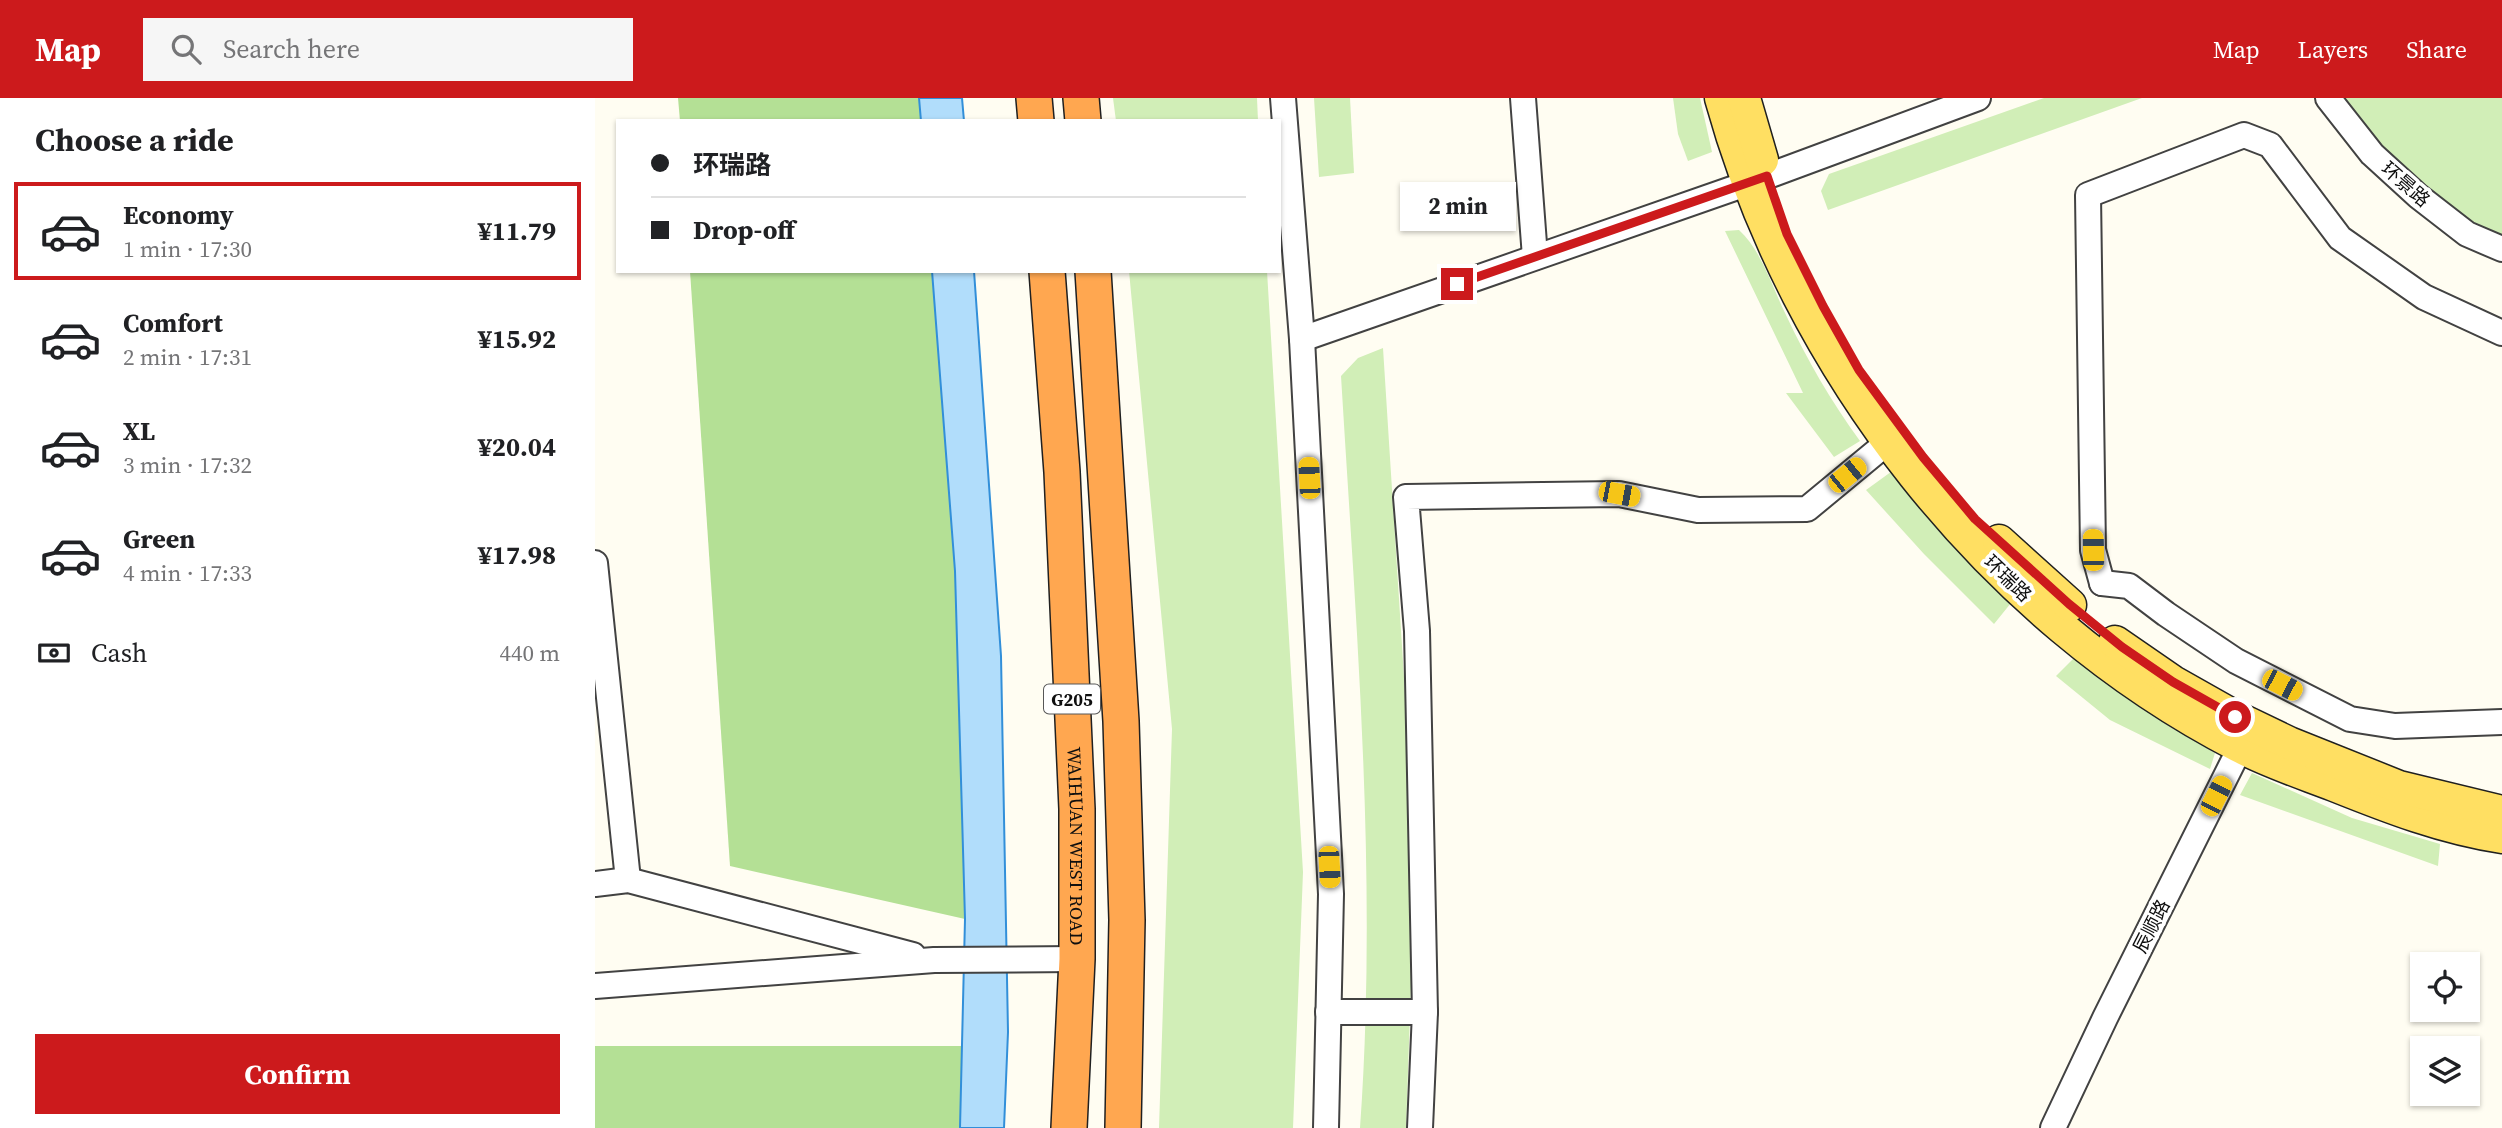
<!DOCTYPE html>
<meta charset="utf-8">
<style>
body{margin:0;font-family:"Source Serif 4","Noto Sans SC",serif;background:#f6f6f6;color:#202124;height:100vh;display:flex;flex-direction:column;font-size:26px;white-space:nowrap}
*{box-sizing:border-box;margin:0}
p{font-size:23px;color:#757577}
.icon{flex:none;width:38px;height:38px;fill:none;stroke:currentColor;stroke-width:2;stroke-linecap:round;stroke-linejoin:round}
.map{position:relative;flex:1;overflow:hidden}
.side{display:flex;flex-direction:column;background:#fff;width:595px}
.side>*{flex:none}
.hud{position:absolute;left:21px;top:21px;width:665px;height:154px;border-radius:0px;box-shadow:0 2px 5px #0004;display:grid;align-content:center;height:154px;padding:0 35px;background:#fff}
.controls{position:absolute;left:1815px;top:854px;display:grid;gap:14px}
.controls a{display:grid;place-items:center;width:70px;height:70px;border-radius:0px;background:#fff;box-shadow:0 2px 5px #0004;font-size:35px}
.end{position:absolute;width:32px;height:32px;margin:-16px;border:9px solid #cc1a1c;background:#fff;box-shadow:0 0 0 4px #fff}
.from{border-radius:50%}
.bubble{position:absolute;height:49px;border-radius:0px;background:#fff;box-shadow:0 2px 5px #0004;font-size:23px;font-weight:700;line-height:49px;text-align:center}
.car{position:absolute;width:21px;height:42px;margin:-21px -10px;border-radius:9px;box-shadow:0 0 5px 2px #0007;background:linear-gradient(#f5c518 24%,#345 0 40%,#f5c518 0 76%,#345 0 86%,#f5c518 0)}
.hud b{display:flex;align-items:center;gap:24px;height:66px;font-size:26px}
.hud b+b{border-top:2px solid #e0e0e0}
.hud i{width:18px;height:18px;background:#202124}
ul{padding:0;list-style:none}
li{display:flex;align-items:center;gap:21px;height:98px;margin:0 14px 10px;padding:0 21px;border:4px solid transparent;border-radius:0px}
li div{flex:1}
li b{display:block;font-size:26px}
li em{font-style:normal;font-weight:700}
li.current{border-color:#cc1a1c}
li>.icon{width:63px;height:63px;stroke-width:1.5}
h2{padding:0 35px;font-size:32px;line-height:84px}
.pay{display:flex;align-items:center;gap:18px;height:77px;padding:0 35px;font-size:26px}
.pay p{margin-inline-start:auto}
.primary-button{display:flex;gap:14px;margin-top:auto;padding:14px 35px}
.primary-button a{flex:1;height:80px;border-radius:0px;background:#cc1a1c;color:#fff;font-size:28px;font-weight:700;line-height:80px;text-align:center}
header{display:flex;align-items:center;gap:42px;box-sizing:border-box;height:98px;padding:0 35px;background:#cc1a1c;color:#fff}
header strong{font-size:33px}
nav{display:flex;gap:38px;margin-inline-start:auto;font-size:24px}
.search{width:490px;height:63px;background:#f6f6f6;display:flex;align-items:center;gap:18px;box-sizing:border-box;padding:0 24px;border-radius:0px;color:#757577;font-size:26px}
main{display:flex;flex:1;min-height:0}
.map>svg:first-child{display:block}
.green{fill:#d1eeb7}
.forest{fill:#b4e095}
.water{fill:#b1ddfb;stroke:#328fd9;stroke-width:2}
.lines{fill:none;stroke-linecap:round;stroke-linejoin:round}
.minor-casing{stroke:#424242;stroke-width:28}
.major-casing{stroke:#202020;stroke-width:35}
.highway-casing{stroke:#202020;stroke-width:38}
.minor{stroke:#fff;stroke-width:24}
.major{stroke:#ffdf62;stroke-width:32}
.highway{stroke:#ffa750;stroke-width:35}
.route{stroke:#cc1a1c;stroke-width:9}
.labels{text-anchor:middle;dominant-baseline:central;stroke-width:7;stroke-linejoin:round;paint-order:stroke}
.shield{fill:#fff;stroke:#575757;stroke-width:2}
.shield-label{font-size:18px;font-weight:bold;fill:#0f0f0f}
.street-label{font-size:19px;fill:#0f0f0f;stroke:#fff}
</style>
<header>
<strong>Map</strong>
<div class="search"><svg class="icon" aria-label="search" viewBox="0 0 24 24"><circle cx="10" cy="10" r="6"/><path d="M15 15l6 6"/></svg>Search here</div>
<nav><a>Map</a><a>Layers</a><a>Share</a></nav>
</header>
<main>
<section class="side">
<h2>Choose a ride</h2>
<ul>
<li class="current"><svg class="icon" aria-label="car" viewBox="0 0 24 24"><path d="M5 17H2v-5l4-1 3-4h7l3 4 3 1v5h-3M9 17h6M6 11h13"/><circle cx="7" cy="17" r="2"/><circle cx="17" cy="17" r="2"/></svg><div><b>Economy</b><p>1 min · 17:30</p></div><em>¥11.79</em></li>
<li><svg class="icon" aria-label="car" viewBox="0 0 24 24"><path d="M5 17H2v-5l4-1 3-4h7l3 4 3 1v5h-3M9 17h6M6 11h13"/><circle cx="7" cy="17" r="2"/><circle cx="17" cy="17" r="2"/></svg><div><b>Comfort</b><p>2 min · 17:31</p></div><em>¥15.92</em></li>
<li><svg class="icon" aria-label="car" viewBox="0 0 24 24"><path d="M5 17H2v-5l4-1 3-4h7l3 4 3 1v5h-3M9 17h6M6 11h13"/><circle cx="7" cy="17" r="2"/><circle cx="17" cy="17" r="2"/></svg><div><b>XL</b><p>3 min · 17:32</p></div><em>¥20.04</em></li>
<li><svg class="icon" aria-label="car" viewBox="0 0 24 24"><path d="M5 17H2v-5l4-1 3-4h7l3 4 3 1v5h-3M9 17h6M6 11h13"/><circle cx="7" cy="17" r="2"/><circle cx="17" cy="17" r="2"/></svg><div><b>Green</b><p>4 min · 17:33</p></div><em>¥17.98</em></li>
</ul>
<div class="pay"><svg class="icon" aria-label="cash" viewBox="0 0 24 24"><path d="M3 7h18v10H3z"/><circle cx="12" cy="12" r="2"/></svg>Cash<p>440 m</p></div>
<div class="primary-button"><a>Confirm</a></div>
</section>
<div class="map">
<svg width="1907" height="1030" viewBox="0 0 1907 1030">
<rect width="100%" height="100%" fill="#fffdf2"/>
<g class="green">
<polygon points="518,0 662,0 663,23 521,23"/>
<polygon points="719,0 755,0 759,75 724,79"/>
<polygon points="1078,0 1105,0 1117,54 1093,63 1083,36"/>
<polygon points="1449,0 1547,0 1233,112 1226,93 1234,76"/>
<polygon points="1733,0 1907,0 1907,151 1872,136"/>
<path d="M 1144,132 C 1167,153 1177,189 1191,217 C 1212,262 1236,303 1265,343 L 1239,359 L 1191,295 L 1208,295 L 1130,133 Z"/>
<polygon points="534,173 672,173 708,774 698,1030 564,1030 577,631"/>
<path d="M 788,250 L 814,658 L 816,888 L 811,1030 L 765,1030 C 783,780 761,528 746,278 L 763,260 Z"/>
<polygon points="1300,371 1350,431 1416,505 1399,526 1329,456 1271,392"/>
<path d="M 1480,559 C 1523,597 1571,626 1620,655 L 1615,671 L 1515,622 L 1461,578 Z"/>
<polygon points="1657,675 1757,720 1845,746 1843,768 1645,697"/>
</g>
<g class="forest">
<polygon points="83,0 324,0 326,23 85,23"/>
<polygon points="95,173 337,173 360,473 370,821 135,768"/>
<polygon points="0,948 367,948 365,1030 0,1030"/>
</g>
<g class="water">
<polygon points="324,0 367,0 369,23 326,23"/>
<polygon points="337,173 379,173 406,558 413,934 409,1030 365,1030 370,821 360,473"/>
</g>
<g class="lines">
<defs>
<g id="minor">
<polyline points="688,0 707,241 736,796 731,1030"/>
<polyline points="928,0 940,159"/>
<polyline points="1733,0 1777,56 1823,98 1872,136 1907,151"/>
<polyline points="707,241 1154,85 1383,0"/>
<polyline points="0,465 33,782"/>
<polyline points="1507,485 1498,452 1493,97 1649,37 1675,47 1745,140 1829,199 1907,235"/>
<polyline points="1507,485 1534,488 1571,516 1641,563 1755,621 1800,628 1907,624"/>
<polyline points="0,786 33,782 318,857"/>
<polyline points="0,888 339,862 482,861"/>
<polyline points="733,914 830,914"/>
<polyline points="825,1030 830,914 822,533 811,399 1024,396 1103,412 1212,411 1293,344"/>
<polyline points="1458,1030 1510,920 1653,634"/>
</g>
<g id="major">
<path d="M 1126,0 C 1201,271 1394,519 1644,648 C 1674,664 1708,675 1739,687 C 1794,709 1848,730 1907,739"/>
<polyline points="1149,0 1167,62"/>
<polyline points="1404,443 1475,507"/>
<polyline points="1520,544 1578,584 1640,619 1694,645 1804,689 1907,714"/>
</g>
<g id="highway">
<polyline points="439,0 441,23"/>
<polyline points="486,0 488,23"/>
<path id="s1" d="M 452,173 L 467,374 L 482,711 L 482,861 L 474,1030"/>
<polyline points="498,173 526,623 532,822 528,1030"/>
</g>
</defs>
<use href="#minor" class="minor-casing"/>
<use href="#major" class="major-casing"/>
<use href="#highway" class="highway-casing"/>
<use href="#minor" class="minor"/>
<use href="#major" class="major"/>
<use href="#highway" class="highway"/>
</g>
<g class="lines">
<polyline class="route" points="862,186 1172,78 1192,136 1228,208 1264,272 1328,359 1380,421 1474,506 1527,549 1578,584 1640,619"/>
</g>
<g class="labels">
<rect class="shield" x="449" y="586.5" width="56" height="29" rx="5"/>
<g class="shield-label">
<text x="477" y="601">G205</text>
</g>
<g class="street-label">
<text transform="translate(1811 86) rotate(41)">环景路</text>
<text transform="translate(1413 480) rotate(44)">环瑞路</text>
<text stroke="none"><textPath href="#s1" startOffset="576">WAIHUAN WEST ROAD</textPath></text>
<text transform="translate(1556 828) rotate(-63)">辰顺路</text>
</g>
</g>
</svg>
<div class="controls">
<a><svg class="icon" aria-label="locate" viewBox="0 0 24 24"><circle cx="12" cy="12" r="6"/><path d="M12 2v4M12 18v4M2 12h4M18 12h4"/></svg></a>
<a><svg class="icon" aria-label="layers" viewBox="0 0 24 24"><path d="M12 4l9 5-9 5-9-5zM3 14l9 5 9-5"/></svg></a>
</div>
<i class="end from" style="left:1640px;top:619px"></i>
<i class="end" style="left:862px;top:186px"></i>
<div class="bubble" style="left:805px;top:84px;width:116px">2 min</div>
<i class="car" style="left:1252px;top:377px;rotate:51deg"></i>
<i class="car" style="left:714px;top:380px;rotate:357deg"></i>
<i class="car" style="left:1024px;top:396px;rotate:101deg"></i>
<i class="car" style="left:1498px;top:452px;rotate:359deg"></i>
<i class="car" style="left:1687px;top:587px;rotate:117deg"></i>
<i class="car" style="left:1621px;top:698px;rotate:27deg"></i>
<i class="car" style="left:734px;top:769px;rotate:177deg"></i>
<div class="hud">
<b><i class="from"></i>环瑞路</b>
<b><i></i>Drop-off</b>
</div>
</div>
</main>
